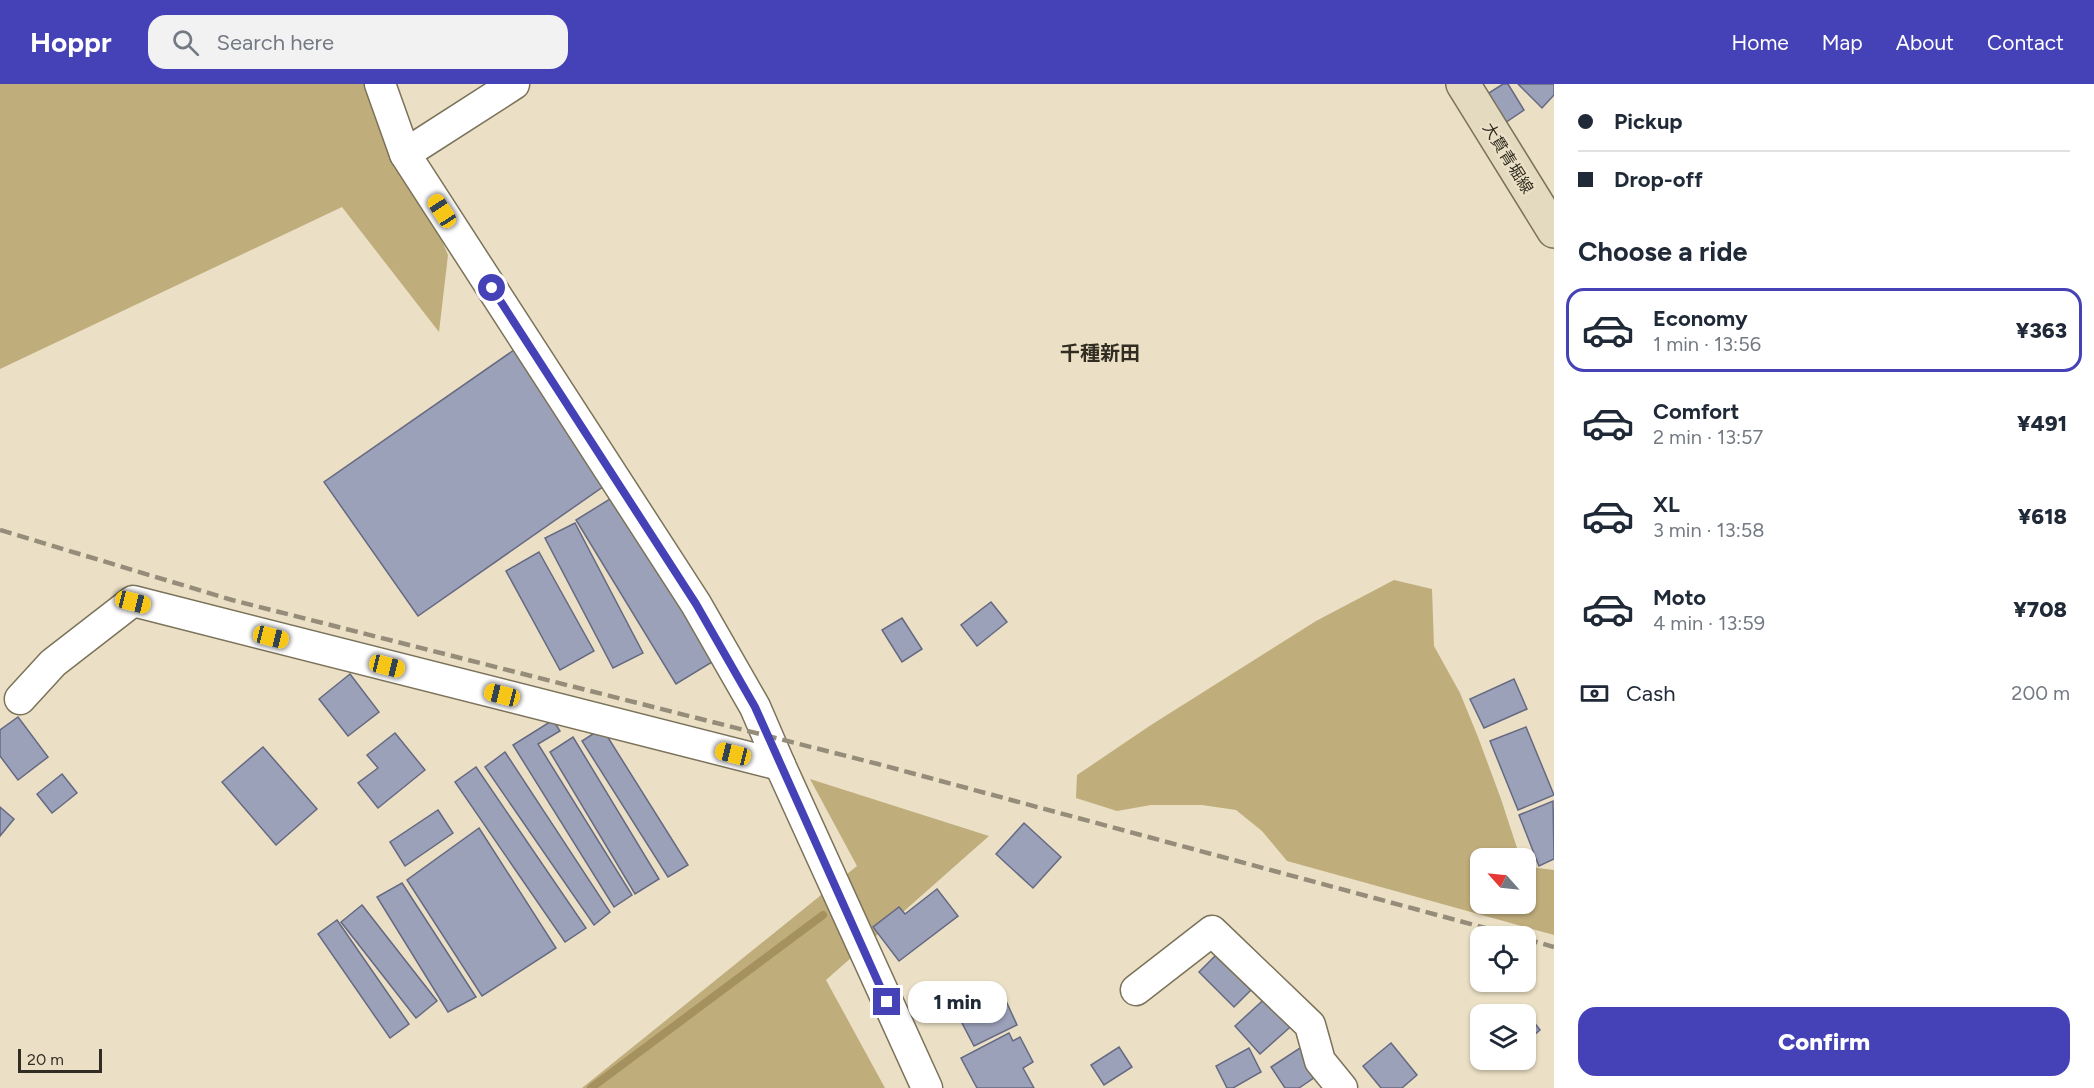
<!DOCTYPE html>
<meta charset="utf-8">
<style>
body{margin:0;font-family:Figtree,"Noto Sans JP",sans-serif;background:#f2f2f3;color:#1f2937;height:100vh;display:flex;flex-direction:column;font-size:22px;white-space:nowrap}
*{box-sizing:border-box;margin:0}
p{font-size:20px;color:#747a83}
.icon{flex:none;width:33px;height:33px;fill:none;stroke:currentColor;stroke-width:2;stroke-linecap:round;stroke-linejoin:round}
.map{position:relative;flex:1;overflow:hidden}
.drawer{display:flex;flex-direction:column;background:#fff;width:540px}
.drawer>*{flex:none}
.top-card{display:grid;align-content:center;height:132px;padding:0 24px;background:#fff}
.needle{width:39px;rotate:297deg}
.controls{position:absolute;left:1470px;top:764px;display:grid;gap:12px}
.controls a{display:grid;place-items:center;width:66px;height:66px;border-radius:12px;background:#fff;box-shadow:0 2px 4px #0004;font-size:30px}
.scale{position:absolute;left:18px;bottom:15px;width:84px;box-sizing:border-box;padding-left:6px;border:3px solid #312d23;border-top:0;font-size:16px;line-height:21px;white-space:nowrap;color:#312d23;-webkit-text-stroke:4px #ebe0c5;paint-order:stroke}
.end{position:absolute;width:27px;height:27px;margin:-14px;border:8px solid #4541b7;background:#fff;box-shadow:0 0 0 3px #fff}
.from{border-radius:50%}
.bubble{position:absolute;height:42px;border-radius:18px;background:#fff;box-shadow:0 2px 4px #0004;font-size:20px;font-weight:800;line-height:42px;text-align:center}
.car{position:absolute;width:18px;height:36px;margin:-18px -9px;border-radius:8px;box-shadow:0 0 4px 2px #0007;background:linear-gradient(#f5c518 24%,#345 0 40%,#f5c518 0 76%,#345 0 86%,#f5c518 0)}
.top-card b{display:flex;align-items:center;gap:21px;height:57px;font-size:22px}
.top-card b+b{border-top:2px solid #e0e1e3}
.top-card i{width:15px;height:15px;background:#1f2937}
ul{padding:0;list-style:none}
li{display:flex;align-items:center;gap:18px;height:84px;margin:0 12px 9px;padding:0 12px;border:3px solid transparent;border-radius:18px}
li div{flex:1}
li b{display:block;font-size:22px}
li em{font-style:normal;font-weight:800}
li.active{border-color:#4541b7}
li>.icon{width:54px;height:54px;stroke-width:1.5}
h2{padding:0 24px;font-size:27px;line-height:72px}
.pay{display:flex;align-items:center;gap:15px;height:66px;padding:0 24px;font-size:22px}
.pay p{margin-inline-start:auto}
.action{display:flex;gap:12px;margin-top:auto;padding:12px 24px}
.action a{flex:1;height:69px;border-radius:18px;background:#4541b7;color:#fff;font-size:24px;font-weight:800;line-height:69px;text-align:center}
header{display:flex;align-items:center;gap:36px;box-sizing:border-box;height:84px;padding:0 30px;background:#4541b7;color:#fff}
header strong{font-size:28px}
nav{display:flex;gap:33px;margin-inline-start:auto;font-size:21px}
.search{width:420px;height:54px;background:#f2f2f3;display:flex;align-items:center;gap:15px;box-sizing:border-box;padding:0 21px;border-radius:18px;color:#747a83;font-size:22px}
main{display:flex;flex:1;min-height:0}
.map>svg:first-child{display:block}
.green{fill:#c0ad7c}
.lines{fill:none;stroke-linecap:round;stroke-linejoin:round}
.stream{stroke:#a5915d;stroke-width:8}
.building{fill:#9ca1ba;stroke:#656981;stroke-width:1.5}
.street-casing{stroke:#7b725a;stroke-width:33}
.secondary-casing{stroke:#7b725a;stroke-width:36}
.street{stroke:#fff;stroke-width:30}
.secondary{stroke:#e3dabf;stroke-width:33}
.rail{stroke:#958d7a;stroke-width:4.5;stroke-dasharray:12 6;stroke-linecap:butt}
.route{stroke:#4541b7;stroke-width:8}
.labels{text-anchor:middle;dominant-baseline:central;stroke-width:5;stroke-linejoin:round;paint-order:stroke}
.street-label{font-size:16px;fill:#312d23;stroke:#ebe0c5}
.quarter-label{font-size:20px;font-weight:bold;fill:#312d23;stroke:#ebe0c5}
</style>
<header>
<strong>Hoppr</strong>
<div class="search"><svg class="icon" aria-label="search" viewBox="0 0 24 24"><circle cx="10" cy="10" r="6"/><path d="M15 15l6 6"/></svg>Search here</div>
<nav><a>Home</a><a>Map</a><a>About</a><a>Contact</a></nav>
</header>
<main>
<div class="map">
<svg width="1554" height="1004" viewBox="0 0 1554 1004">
<rect width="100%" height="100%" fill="#ebe0c5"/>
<g class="green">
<polygon points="0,0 376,0 448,171 439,248 342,123 0,285"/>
<polygon points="1394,496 1432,505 1434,562 1460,609 1478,653 1501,715 1518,767 1523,774 1480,774 1480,819 1526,819 1526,777 1530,783 1554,786 1554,851 1287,777 1262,747 1236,726 1202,721 1151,721 1117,727 1076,714 1077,691 1151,641 1316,537"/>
<polygon points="810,695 989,752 826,896 885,1004 582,1004 857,782"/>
</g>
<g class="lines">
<polyline class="stream" points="591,1004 823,831"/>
</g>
<g class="building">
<polygon points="1503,0 1508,0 1524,26 1499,43 1481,14"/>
<polygon points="1518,0 1554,0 1554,11 1542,24"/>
<polygon points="514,266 607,400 418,532 324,398"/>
<polygon points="618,410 717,575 676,600 576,436"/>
<polygon points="575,439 643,569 613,584 545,454"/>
<polygon points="539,468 594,567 560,586 506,487"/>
<polygon points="991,518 1007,538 977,562 961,541"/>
<polygon points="902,534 922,565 902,578 882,546"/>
<polygon points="350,590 379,628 348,652 319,615"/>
<polygon points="1514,595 1527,625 1484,644 1470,615"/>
<polygon points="18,633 48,673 18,696 0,672 0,646"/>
<polygon points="553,636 560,647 538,660 632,811 614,823 513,661"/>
<polygon points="1526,643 1554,711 1518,726 1490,657"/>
<polygon points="602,644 688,781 668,793 582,657"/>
<polygon points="395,649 425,686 378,724 358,699 378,684 367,671"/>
<polygon points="573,653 659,795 635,810 550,668"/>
<polygon points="263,663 317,725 276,761 222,698"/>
<polygon points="505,668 610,828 594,841 485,683"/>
<polygon points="476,683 586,844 565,858 455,698"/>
<polygon points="62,690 77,709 52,729 37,710"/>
<polygon points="1553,717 1554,775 1539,782 1519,731"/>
<polygon points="0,723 14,735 0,752"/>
<polygon points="438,726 453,749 405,782 390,758"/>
<polygon points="1024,739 1061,773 1033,804 996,770"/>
<polygon points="479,744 556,864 482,912 407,796"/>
<polygon points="402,799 476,913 448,928 377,813"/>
<polygon points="937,805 958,832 899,877 873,843 899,823 905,830"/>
<polygon points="362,821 437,917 416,934 341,838"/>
<polygon points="337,836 409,940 390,954 318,850"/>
<polygon points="1216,871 1251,906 1234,923 1199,888"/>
<polygon points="1271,909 1297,937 1260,970 1235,942"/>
<polygon points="1006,917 1017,941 974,962 962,939"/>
<polygon points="1526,928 1540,946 1526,958 1526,930 1524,930"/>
<polygon points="1009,949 1013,957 1020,953 1033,978 1023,984 1034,1004 977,1004 961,974"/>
<polygon points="1391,959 1417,991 1402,1004 1381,1004 1363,982"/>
<polygon points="1303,962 1321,989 1299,1004 1285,1004 1271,983"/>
<polygon points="1119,963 1132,983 1104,1001 1091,981"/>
<polygon points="1249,964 1261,988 1233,1004 1227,1004 1216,982"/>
</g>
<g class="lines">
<defs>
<g id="street">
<polyline points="380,0 405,70 696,520 755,623 780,681 927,1004"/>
<polyline points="405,70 514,0"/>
<polyline points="20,615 53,579 133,517 780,681"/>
<polyline points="1136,906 1212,847 1310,941 1320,977 1342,1004"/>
</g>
<polyline id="secondary" points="1463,0 1554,147"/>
</defs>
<use href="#street" class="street-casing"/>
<use href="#secondary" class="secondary-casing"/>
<use href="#street" class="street"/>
<use href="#secondary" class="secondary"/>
<g class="rail">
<polyline points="0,446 232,516 878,680 1515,852"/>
<polyline points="1526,855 1554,863"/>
</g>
</g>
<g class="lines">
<polyline class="route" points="492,204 696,520 755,623 887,918"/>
</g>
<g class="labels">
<g class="street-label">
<text transform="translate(1508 74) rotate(58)">大貫青堀線</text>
</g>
<g class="quarter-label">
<text x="1100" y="269">千種新田</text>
</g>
</g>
</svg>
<div class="controls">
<a><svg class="needle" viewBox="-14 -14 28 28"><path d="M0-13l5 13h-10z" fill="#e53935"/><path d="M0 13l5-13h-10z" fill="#747a83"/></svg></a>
<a><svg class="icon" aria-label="locate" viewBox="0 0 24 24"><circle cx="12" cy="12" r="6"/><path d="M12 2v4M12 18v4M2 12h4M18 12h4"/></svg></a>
<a><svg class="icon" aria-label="layers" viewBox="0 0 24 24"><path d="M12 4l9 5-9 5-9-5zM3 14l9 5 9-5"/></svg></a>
</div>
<div class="scale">20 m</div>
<i class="end from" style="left:492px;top:204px"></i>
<i class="end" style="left:887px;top:918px"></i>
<div class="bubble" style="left:908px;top:897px;width:99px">1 min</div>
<i class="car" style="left:442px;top:127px;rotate:327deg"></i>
<i class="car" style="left:133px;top:518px;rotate:104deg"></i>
<i class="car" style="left:271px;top:553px;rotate:104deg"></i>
<i class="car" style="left:387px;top:582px;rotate:104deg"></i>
<i class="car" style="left:502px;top:611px;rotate:284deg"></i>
<i class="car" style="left:733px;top:670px;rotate:284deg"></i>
</div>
<section class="drawer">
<div class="top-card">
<b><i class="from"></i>Pickup</b>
<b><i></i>Drop-off</b>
</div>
<h2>Choose a ride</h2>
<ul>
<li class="active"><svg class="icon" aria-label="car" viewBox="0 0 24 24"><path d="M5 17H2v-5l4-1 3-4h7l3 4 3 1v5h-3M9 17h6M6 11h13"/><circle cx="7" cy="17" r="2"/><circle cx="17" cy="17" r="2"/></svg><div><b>Economy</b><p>1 min · 13:56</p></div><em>¥363</em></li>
<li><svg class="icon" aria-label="car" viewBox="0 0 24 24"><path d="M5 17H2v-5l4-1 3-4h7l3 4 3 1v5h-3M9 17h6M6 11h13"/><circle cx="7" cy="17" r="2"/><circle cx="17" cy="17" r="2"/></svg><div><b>Comfort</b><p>2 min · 13:57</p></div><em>¥491</em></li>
<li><svg class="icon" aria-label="car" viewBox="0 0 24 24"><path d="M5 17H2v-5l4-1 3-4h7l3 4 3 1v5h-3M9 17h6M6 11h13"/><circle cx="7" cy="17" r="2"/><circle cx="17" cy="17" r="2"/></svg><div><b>XL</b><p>3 min · 13:58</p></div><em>¥618</em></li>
<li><svg class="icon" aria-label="car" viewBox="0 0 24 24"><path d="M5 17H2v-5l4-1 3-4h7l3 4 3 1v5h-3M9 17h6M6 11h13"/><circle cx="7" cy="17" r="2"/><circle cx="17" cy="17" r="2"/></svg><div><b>Moto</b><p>4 min · 13:59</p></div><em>¥708</em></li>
</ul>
<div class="pay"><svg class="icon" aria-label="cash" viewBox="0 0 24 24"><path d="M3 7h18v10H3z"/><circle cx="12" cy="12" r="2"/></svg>Cash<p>200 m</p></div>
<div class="action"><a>Confirm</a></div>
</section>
</main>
